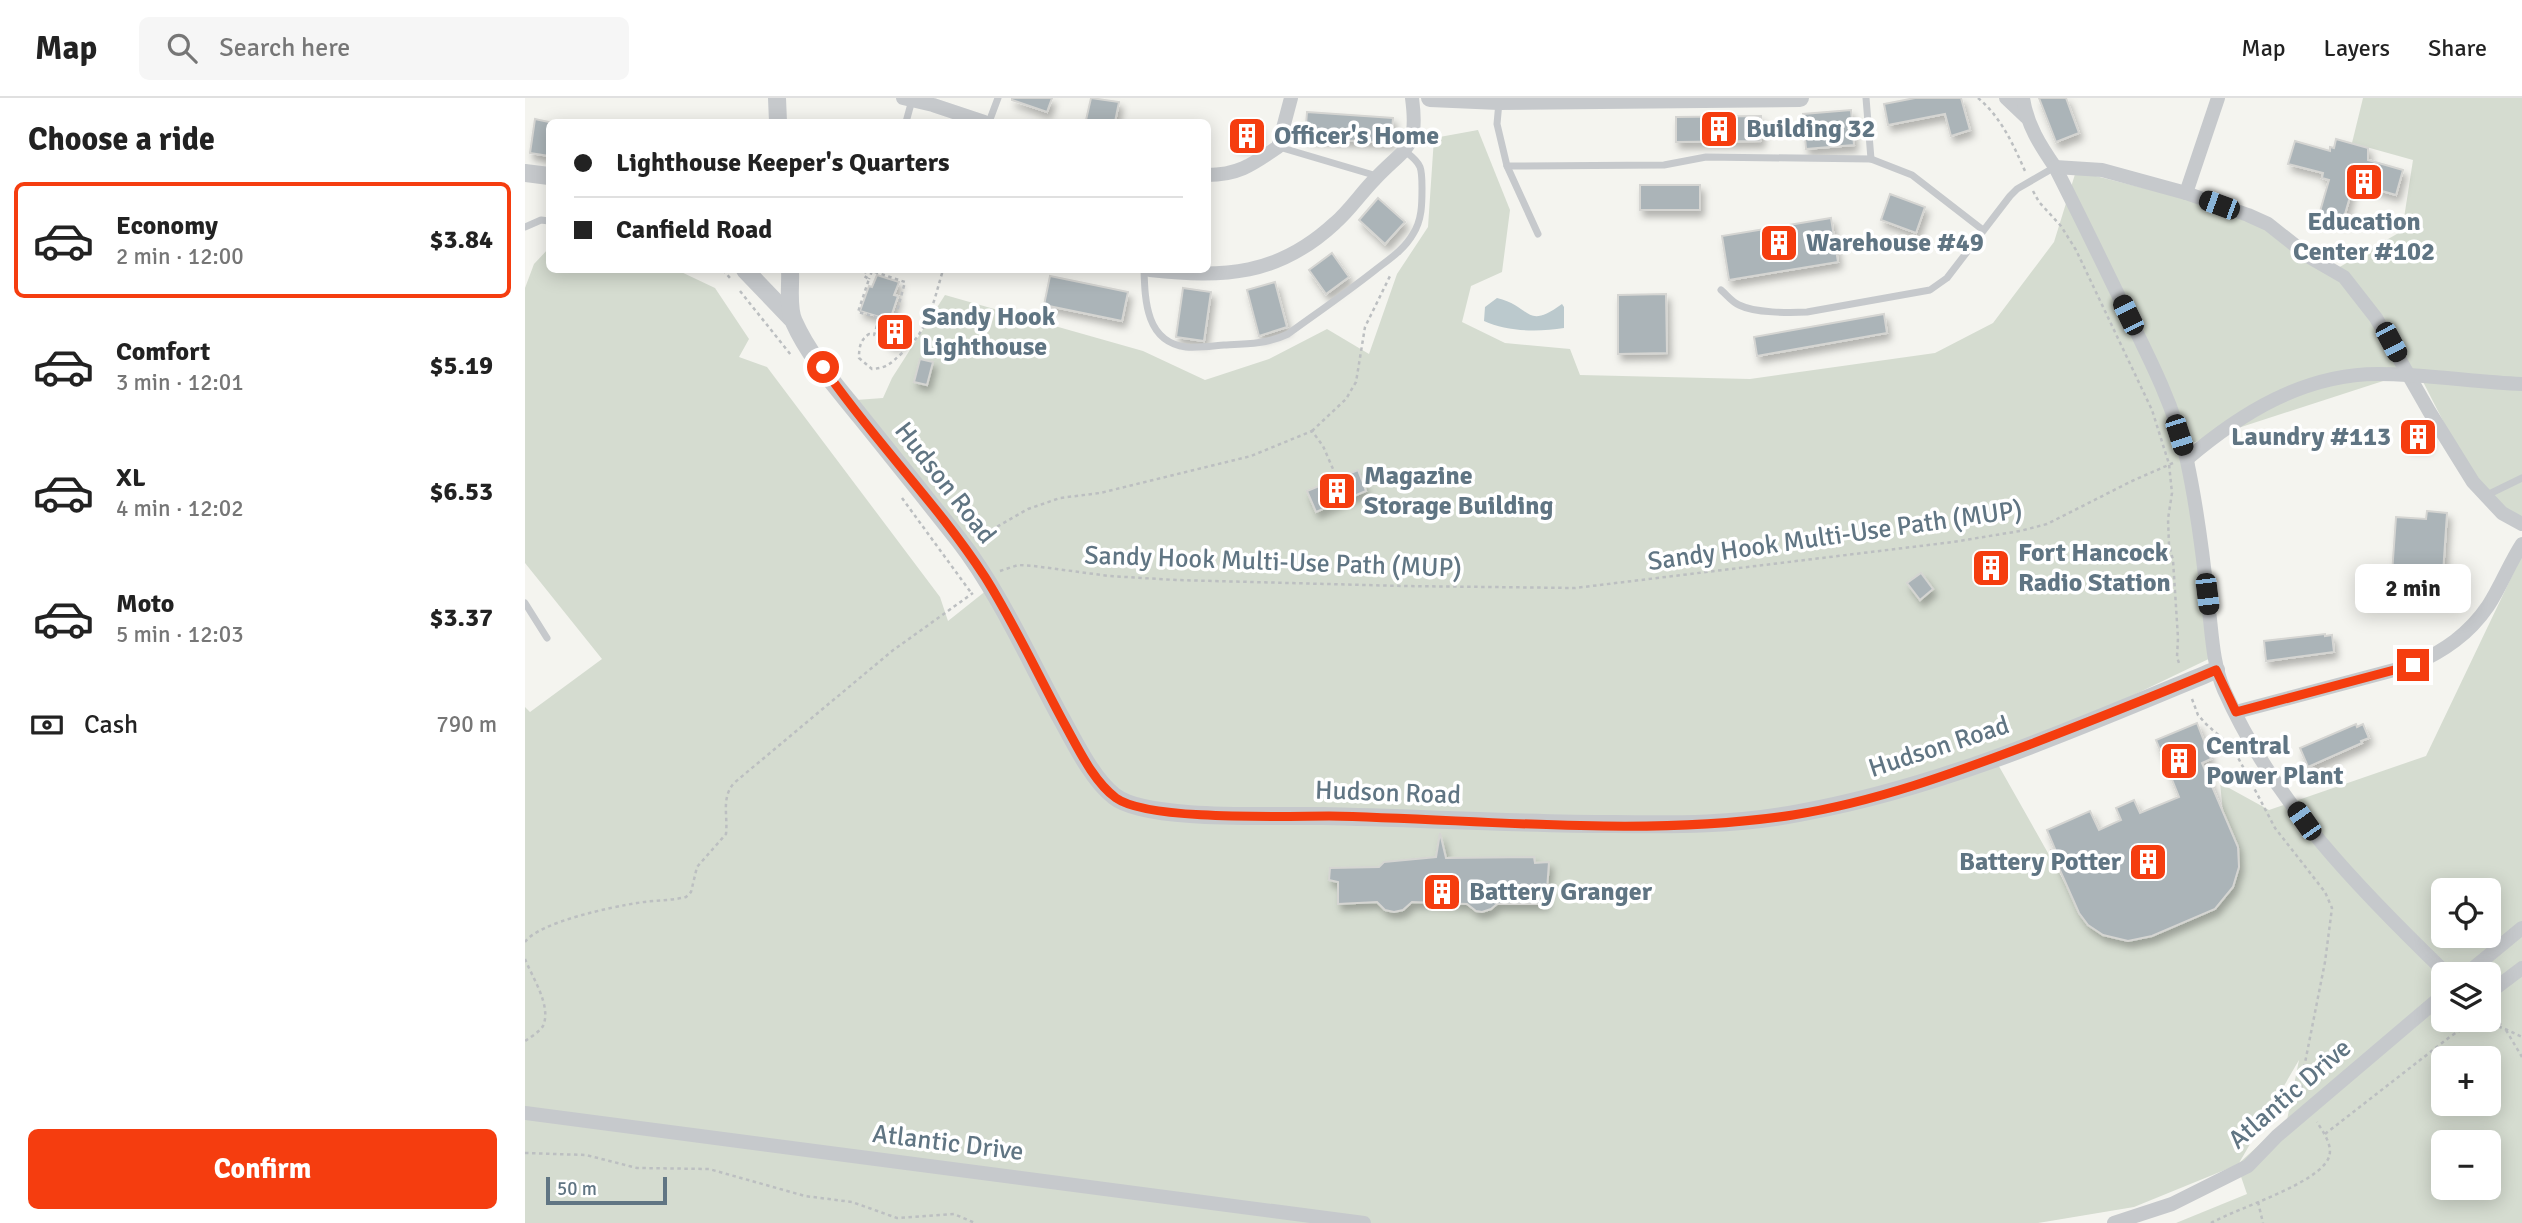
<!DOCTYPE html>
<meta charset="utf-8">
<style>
body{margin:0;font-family:Signika,sans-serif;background:#f6f6f6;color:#222;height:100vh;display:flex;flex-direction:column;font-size:26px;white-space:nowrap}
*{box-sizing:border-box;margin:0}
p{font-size:23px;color:#767676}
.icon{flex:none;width:38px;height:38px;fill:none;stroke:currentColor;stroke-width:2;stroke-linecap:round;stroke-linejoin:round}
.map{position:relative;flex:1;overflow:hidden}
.details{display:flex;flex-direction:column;background:#fff;width:525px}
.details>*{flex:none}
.top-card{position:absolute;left:21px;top:21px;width:665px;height:154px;border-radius:10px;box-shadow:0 4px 18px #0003;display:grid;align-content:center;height:154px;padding:0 28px;background:#fff}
.fabs{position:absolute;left:1906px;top:780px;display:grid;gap:14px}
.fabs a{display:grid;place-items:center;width:70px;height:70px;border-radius:10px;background:#fff;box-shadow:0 4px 18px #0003;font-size:35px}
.scale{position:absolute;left:21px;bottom:18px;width:121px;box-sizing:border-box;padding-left:7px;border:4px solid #607583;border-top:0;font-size:19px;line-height:24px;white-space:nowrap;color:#607583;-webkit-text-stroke:5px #fff;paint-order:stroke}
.end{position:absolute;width:32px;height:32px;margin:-16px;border:9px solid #f53d0f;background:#fff;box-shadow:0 0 0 4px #fff}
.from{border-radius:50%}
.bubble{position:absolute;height:49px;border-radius:10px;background:#fff;box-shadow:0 4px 18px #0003;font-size:23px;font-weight:700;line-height:49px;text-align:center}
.car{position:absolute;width:21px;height:42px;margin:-21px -10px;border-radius:9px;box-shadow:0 0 5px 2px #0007;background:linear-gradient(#222 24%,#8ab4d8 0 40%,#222 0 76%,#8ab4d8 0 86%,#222 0)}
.top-card b{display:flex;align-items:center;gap:24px;height:66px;font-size:26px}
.top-card b+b{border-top:2px solid #e0e0e0}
.top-card i{width:18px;height:18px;background:#222}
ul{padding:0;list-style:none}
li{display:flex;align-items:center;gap:21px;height:116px;margin:0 14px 10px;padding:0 14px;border:4px solid transparent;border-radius:10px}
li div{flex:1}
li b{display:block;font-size:26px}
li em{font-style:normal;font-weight:700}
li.current{border-color:#f53d0f}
li>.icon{width:63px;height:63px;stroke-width:1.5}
h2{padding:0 28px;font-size:32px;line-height:84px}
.pay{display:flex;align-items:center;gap:18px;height:77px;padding:0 28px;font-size:26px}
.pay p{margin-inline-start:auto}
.button{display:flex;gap:14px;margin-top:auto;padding:14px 28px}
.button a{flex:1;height:80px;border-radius:10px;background:#f53d0f;color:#fff;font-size:28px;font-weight:700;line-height:80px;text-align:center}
header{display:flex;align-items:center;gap:42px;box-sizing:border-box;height:98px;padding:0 35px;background:#fff;border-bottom:2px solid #e0e0e0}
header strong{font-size:33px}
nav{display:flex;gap:38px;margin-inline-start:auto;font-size:24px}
.search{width:490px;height:63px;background:#f6f6f6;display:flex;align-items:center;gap:18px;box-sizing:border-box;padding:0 24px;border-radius:10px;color:#767676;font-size:26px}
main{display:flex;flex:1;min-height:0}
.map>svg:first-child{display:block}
.green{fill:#d5dcd0;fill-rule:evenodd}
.water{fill:#bbc9cd}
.building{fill:#abb4b8;stroke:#d5d5d2;stroke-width:2;filter:url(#shadow)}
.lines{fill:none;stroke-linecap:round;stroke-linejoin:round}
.path{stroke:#bcbfc1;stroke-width:2.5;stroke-dasharray:3.5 3.5;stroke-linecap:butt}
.service{stroke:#c6c9cc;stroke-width:7}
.minor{stroke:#c6c9cc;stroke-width:14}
.tertiary{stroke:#c6c9cc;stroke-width:18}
.route{stroke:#f53d0f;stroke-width:9}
.labels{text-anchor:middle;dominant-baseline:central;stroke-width:7;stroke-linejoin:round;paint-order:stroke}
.poi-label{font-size:26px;font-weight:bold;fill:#607583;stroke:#fff;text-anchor:start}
.street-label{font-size:26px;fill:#607583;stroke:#fff}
</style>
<header>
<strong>Map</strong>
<div class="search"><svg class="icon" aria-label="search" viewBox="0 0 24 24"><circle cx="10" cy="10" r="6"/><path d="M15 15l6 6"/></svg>Search here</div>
<nav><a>Map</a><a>Layers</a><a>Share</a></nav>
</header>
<main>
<section class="details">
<h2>Choose a ride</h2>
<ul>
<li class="current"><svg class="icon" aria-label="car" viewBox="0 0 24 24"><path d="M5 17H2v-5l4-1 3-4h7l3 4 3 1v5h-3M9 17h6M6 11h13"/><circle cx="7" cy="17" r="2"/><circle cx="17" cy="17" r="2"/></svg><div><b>Economy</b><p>2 min · 12:00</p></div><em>$3.84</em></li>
<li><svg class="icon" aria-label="car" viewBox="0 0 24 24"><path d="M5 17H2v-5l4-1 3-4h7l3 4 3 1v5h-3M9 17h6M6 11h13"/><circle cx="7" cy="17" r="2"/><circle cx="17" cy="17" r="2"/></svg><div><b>Comfort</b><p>3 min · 12:01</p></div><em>$5.19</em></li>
<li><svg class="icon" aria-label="car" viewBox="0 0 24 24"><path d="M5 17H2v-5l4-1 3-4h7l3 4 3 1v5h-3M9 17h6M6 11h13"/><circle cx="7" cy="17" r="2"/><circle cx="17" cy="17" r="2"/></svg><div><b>XL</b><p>4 min · 12:02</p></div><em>$6.53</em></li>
<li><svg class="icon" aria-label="car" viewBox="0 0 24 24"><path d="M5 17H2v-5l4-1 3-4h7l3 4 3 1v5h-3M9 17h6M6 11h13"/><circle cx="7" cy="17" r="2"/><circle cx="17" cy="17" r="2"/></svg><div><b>Moto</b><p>5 min · 12:03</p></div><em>$3.37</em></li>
</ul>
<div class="pay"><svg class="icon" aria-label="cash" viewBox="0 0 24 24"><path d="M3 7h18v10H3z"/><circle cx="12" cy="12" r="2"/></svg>Cash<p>790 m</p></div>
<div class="button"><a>Confirm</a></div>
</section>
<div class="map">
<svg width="1997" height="1125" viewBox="0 0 1997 1125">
<defs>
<filter id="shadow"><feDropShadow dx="3.5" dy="6" stdDeviation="3.5" flood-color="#0004"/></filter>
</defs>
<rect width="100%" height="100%" fill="#f4f4ef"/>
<path class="green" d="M 1838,0 L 1997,0 L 1997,427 L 1958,401 L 1892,272 L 1667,345 L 1692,557 L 1471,663 L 1554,810 L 1706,788 L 1695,685 L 1744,712 L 1901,658 L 1997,457 L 1997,1125 L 1651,1125 L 1722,1096 L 1712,1067 L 1609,1109 L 1513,1125 L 0,1125 L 0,609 L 5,614 L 77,561 L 0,465 L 0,190 L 9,166 L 24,150 L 24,172 L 152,172 L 190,190 L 224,241 L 214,259 L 242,269 L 415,499 L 423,523 L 472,484 L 411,399 L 331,302 L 358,300 L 367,280 L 420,197 L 618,253 L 680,282 L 744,261 L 802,231 L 844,256 L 872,176 L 903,129 L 909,40 L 953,32 L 985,112 L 977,174 L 946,188 L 937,224 L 980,245 L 1045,251 L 1055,277 L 1225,281 L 1410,255 L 1468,225 L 1529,144 L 1551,73 L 1725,117 L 1806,174 L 1877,133 L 1888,62 L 1827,45 ZM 1918,793 L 1964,793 L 1964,838 L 1918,838 ZM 1918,877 L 1964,877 L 1964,922 L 1918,922 ZM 1918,961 L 1964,961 L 1964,1006 L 1918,1006 ZM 1774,962 L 1762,1022 L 1714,1065 ZM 1918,1045 L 1964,1045 L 1964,1090 L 1918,1090 Z"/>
<path class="water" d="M 972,200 C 1007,208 1000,233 1037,206 L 1039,209 L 1039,230 C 1014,234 982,234 959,223 L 960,209 Z"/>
<g class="building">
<polygon points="487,0 527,0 522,14 487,2"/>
<polygon points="566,0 594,4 590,24 561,22"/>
<polygon points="1390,0 1436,0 1445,32 1426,38 1420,16 1363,27 1359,6"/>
<polygon points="1514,0 1541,0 1554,35 1531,44"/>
<polygon points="1326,12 1329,47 1281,51 1278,16"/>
<polygon points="782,14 868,20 866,45 780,40"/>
<polygon points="1236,18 1236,43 1151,44 1151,19"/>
<polygon points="10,21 24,24 24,58 5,55"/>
<polygon points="711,28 734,28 733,49 709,47"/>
<polygon points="1811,41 1843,50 1843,62 1878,72 1871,97 1836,87 1835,90 1828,88 1818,123 1794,117 1804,82 1797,80 1798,75 1763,66 1770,43 1805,53 1805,49 1809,50"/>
<rect x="1115" y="87" width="60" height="25"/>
<polygon points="1365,96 1400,109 1391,135 1356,122"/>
<polygon points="853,100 880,124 860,146 834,122"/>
<polygon points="1306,120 1313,164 1204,182 1197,138"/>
<polygon points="807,155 824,179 801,196 784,172"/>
<polygon points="352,177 374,184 369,197 373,198 366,219 377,227 381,236 379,243 372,247 364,246 359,240 361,221 335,213 344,188 347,189"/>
<polygon points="525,178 603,194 597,223 519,207"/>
<polygon points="750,184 762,229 734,238 722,192"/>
<polygon points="658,190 686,194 679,243 651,239"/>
<polygon points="1141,196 1142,255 1093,256 1093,197"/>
<polygon points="1359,216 1362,235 1232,258 1229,239"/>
<polygon points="395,261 408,264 402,287 389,284"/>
<polygon points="1883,330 1904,331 1903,348 1882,348"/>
<polygon points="833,372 841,393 791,414 782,393"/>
<polygon points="1902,413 1922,415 1917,491 1911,490 1910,496 1888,494 1888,491 1866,489 1871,419 1901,421"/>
<polygon points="1396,475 1408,491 1395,502 1382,485"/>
<polygon points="1800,536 1800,538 1807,537 1809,554 1741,563 1739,543"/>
<polygon points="1672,625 1686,661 1677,665 1713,749 1714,769 1708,789 1690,811 1627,838 1603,843 1578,837 1563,827 1554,815 1526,752 1530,751 1522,732 1565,713 1574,732 1596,722 1591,710 1609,702 1615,715 1654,699 1631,642"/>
<polygon points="1831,626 1832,629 1838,626 1844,640 1836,643 1837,645 1783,669 1775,650"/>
<polygon points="915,735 921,760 1009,759 1010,765 1024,764 1021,806 972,806 966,811 957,814 951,813 942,806 887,804 878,812 869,814 860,812 852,804 813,806 813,784 804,782 805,770 854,769 859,764 911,759"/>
</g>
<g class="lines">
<g class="path">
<path d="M 1453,0 C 1476,19 1488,46 1500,73"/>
<polyline points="1508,93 1514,104 1536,128 1551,152 1627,312 1644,366 1647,395 1643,421 1644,447 1648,462 1653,540 1652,559 1655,568"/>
<polyline points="198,172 205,180"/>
<polyline points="341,172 339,178 344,181 333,214 369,224 380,184 347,173 344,181"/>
<polyline points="215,193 266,257"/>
<path d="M 354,221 L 349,237 L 344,236 C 335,242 334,250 334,260 L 347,271 C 362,270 366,265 376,256 C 404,233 408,205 418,172"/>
<polyline points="353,224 361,228"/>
<polyline points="787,333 821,301 831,284 840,229 866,176"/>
<polyline points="377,400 447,496"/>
<polyline points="454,439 503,411 535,400 575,395 726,358 787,333 798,348 808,371"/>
<polyline points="475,473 493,467 509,468 584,478 651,482 878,488 1050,490 1428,444 1495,433 1522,426 1607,383 1648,365"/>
<polyline points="1667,601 1673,617 1681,626 1708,650 1750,730 1800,794 1807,810 1800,864 1776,985 1777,997"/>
<path d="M 0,844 C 14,824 87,809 112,805 C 129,802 145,803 161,799 L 166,794 L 172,769 L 201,736 C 203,717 196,700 209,685 L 367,553 L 448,495"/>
<path d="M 0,861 C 7,879 27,908 18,928 C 14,934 6,939 0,943"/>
<polyline points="1964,915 1976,927"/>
<polyline points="1981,932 1997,959"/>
<path d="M 1800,1036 L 1926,938 C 1955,919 1969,925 1997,939"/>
<polyline points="0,1055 61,1057 112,1070 184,1071 280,1098 327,1104 372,1120 429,1116 450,1125"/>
<polyline points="1733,1104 1738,1125"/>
<path d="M 1686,1125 C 1712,1110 1794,1086 1804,1059 C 1808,1047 1798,1034 1792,1024"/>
</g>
<g class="service">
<polyline points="1341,0 1346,61"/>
<polyline points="974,4 972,26 982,68 1139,67 1181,59 1346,61 1387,77 1458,132"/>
<polyline points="381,24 387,2"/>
<polyline points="464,24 473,0"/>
<polyline points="754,49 852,78"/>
<polyline points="982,68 1013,136"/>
<polyline points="0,129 16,122 24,123"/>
<path d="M 619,172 C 620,203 621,244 661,249 C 673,250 687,248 699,247 C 722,246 742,246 763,236 C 792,215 821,195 849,173 C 863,162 879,152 888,136 C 897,122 897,106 897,90 C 897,70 897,66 881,54"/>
<path d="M 1196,192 C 1202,197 1207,204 1214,207 C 1230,215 1264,215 1282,214 L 1405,192 L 1422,180 L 1485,98 L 1492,91 L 1530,69"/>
<polyline points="1960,398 1997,380"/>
<polyline points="0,505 22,540"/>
</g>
<g class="minor">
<polyline points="378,0 408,7 459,24"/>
<polyline points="1481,0 1501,19"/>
<path d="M 1498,0 C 1502,27 1515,47 1530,69 C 1554,116 1577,164 1600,211 C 1624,259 1650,310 1662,363 C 1672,409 1678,457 1683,504 C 1687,533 1687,564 1699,592 C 1749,705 1835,792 1923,877"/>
<polyline points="1530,69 1577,72 1661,95 1723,117 1743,126 1786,160 1819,179 1851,220 1904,313 1948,384 1977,415 1997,426"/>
<path d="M 682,77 C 714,77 728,66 753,49 L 766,0"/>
<polyline points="1661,95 1693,0"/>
<path d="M 625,172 C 699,180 753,178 810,125 C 825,112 836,95 850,81 C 881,48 894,52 887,0"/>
<path d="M 1662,361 C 1716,315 1779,276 1853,276 C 1901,276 1949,284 1997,286"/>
<path d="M 1711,614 L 1888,567 C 1919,553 1944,536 1963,508 C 1976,488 1984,466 1997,446"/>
<polyline points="1940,877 1997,830"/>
<polyline points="1964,895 1997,870"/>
<polyline points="0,1015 839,1125"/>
<polyline points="1589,1125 1647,1106 1723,1068 1752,1038 1918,897"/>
</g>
<g class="tertiary">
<polyline points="252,0 253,24"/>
<polyline points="905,0 974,3 1275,0"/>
<polyline points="0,75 24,78"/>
<polyline points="220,172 266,220"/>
<path d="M 265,172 C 266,187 262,210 269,224 C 284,258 312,289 335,318 C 368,359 401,400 434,442 C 473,492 504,561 535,618 C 549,643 567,681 589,698 C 621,724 753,717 798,718 C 895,720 992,726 1089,726 C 1151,727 1213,727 1274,715 C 1419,689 1556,628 1691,572"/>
</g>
</g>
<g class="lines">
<path class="route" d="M 298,269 C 348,342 412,405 460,479 C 489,525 513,577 539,625 C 553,650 568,683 591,700 C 623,723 759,718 804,718 C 957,721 1116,740 1268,717 C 1350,704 1429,675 1506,646 C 1568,622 1630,598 1691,572 L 1711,614 L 1888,567"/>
</g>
<defs>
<symbol id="building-square" viewBox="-11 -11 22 22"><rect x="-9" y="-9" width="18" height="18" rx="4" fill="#f53d0f" stroke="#fff"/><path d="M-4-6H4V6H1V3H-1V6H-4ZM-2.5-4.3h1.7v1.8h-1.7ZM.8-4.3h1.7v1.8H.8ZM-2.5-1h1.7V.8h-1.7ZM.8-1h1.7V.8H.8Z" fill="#fff"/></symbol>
</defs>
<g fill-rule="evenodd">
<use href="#building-square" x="1172" y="9" width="44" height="44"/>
<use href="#building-square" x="700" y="16" width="44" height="44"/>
<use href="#building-square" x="1817" y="62" width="44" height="44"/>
<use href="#building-square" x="1232" y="123" width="44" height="44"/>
<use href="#building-square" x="348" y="212" width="44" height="44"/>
<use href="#building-square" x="1871" y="317" width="44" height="44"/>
<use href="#building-square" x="790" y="371" width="44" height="44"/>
<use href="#building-square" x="1444" y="448" width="44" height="44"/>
<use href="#building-square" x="1632" y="641" width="44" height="44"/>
<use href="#building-square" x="1601" y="742" width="44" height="44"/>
<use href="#building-square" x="895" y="772" width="44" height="44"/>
</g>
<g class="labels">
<g class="poi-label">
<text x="1221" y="31">Building 32</text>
<text x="749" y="38">Officer's Home</text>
<text x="1839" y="124" text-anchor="middle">Education<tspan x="1839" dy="30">Center #102</tspan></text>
<text x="1281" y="145">Warehouse #49</text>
<text x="397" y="219">Sandy Hook<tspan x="397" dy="30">Lighthouse</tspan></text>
<text x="1866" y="339" text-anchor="end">Laundry #113</text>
<text x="839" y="378">Magazine<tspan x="839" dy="30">Storage Building</tspan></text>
<text x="1493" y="455">Fort Hancock<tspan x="1493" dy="30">Radio Station</tspan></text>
<text x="1681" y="648">Central<tspan x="1681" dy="30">Power Plant</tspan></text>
<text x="1596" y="764" text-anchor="end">Battery Potter</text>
<text x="944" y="794">Battery Granger</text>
</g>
<g class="street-label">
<text transform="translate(420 385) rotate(52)">Hudson Road</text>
<text transform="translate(1310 438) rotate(-8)">Sandy Hook Multi-Use Path (MUP)</text>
<text transform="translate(748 464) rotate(2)">Sandy Hook Multi-Use Path (MUP)</text>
<text transform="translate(1414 649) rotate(-18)">Hudson Road</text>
<text transform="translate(863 695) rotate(2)">Hudson Road</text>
<text transform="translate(1765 996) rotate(-41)">Atlantic Drive</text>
<text transform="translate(423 1045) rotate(7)">Atlantic Drive</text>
</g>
</g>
</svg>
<div class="fabs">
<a><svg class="icon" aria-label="locate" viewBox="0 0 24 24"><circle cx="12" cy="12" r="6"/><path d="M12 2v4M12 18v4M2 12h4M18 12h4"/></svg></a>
<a><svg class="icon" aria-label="layers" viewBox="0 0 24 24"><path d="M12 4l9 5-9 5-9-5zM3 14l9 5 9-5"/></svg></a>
<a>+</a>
<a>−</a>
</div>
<div class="scale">50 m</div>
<i class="end from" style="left:298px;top:269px"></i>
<i class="end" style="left:1888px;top:567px"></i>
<div class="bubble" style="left:1830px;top:466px;width:116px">2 min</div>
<i class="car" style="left:1694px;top:107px;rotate:290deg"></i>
<i class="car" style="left:1603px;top:217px;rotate:334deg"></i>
<i class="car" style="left:1866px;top:244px;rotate:152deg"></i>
<i class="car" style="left:1654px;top:337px;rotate:162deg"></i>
<i class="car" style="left:1682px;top:496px;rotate:173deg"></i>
<i class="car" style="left:1779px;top:723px;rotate:325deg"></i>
<div class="top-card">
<b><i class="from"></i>Lighthouse Keeper's Quarters</b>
<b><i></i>Canfield Road</b>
</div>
</div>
</main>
